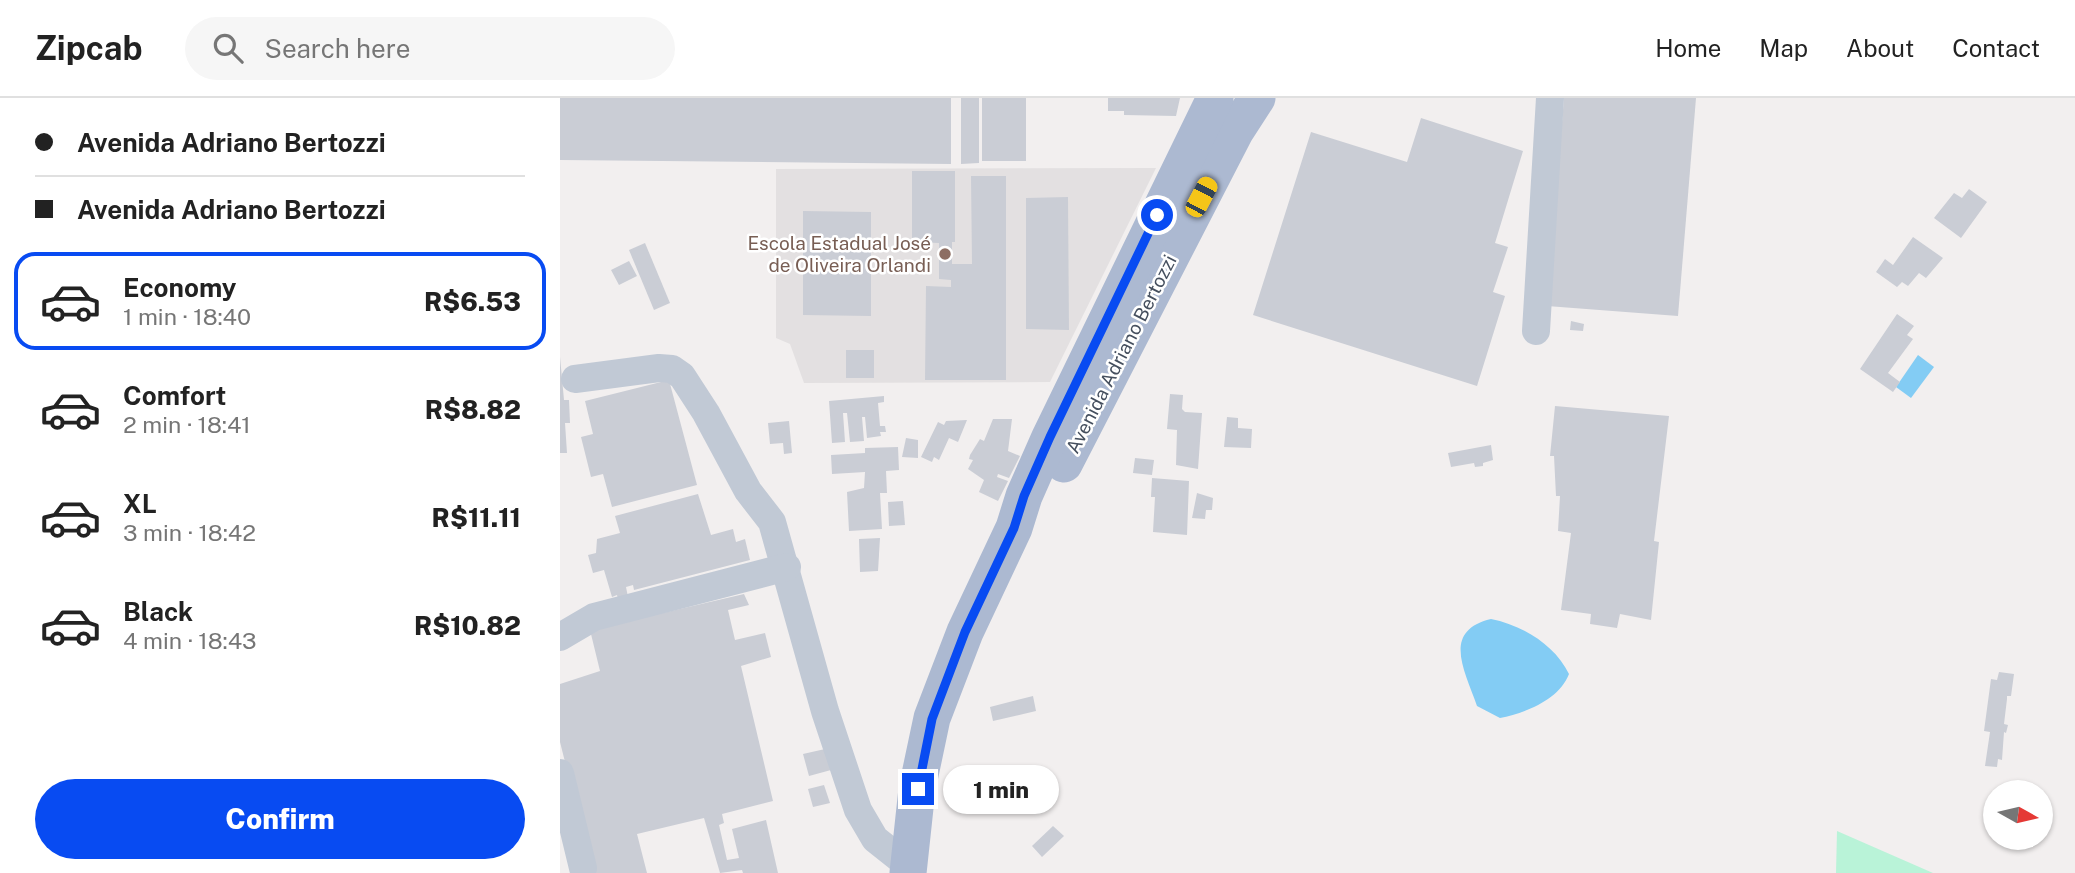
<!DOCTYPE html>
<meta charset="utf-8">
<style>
body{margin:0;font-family:"Public Sans",sans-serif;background:#f6f6f6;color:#222;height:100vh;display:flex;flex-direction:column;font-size:26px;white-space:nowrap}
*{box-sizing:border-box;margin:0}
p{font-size:23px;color:#767676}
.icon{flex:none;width:38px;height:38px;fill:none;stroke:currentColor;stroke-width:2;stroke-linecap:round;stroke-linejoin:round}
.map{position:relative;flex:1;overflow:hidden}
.sheet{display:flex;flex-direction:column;background:#fff;width:560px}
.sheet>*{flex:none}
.top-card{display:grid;align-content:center;height:154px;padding:0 35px;background:#fff}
.needle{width:46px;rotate:98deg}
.buttons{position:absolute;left:1423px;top:682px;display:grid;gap:14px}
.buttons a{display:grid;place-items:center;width:70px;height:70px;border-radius:50%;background:#fff;box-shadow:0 2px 5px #0004;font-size:35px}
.end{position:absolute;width:32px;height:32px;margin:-16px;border:9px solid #084bf2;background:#fff;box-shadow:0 0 0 4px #fff}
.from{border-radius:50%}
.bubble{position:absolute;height:49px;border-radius:24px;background:#fff;box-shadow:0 2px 5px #0004;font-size:23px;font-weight:800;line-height:49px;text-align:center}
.car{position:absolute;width:21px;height:42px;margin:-21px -10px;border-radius:9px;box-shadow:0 0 5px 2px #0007;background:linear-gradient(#f5c518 24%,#345 0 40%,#f5c518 0 76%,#345 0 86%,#f5c518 0)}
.top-card b{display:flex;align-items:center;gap:24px;height:66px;font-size:26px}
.top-card b+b{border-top:2px solid #e0e0e0}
.top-card i{width:18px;height:18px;background:#222}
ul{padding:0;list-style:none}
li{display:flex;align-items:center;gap:21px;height:98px;margin:0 14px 10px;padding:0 21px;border:4px solid transparent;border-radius:21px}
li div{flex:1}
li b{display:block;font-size:26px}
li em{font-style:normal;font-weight:800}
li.active{border-color:#084bf2}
li>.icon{width:63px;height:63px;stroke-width:1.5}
.action{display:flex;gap:14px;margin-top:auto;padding:14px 35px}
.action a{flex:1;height:80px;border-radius:42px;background:#084bf2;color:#fff;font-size:28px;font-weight:800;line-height:80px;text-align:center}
header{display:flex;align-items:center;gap:42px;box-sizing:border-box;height:98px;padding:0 35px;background:#fff;border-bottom:2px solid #e0e0e0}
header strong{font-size:33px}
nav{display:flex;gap:38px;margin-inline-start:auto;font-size:24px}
.search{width:490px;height:63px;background:#f6f6f6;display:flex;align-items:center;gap:18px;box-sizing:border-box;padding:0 24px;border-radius:38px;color:#767676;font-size:26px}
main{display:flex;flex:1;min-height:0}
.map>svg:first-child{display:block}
.education{fill:#e3e0e1}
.green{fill:#b9f3d8}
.water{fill:#83ccf4}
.building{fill:#cacdd5}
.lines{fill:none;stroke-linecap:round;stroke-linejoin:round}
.minor{stroke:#c1c9d5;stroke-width:28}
.major{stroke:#acb9d1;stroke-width:37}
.route{stroke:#084bf2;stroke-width:9}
.education-dot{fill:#8d6e63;stroke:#fff;stroke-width:2.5}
.labels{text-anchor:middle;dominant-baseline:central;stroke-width:5;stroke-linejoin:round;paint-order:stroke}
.education-label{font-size:19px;fill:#785e54;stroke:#fff;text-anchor:end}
.street-label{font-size:19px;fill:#454f5e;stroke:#fff}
</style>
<header>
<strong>Zipcab</strong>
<div class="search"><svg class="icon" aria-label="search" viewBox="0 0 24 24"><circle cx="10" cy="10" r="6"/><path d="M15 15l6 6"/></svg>Search here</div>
<nav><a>Home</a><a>Map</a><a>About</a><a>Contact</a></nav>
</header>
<main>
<section class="sheet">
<div class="top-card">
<b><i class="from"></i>Avenida Adriano Bertozzi</b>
<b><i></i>Avenida Adriano Bertozzi</b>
</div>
<ul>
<li class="active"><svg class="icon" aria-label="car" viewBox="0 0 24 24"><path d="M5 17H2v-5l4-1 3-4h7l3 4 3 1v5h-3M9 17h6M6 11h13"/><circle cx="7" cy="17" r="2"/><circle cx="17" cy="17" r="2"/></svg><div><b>Economy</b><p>1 min · 18:40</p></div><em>R$6.53</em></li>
<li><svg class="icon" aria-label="car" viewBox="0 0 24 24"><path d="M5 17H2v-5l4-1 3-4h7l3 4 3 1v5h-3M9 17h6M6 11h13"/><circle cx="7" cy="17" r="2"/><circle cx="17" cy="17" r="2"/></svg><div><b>Comfort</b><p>2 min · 18:41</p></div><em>R$8.82</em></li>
<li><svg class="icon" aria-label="car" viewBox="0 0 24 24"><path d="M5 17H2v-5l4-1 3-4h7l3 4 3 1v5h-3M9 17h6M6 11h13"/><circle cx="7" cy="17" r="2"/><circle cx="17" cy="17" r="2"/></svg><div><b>XL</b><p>3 min · 18:42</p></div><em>R$11.11</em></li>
<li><svg class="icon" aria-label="car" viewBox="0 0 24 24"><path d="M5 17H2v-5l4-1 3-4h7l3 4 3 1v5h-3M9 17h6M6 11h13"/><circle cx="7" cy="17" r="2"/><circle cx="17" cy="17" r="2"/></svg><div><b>Black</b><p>4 min · 18:43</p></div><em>R$10.82</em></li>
</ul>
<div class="action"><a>Confirm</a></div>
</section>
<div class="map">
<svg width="1515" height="775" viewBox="0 0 1515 775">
<rect width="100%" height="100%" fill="#f2efef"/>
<polygon class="education" points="596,70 490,284 244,285 230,246 216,240 216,71"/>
<polygon class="green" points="1277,733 1373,775 1276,775"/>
<g class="water">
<polygon points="1358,257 1374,269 1351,300 1336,289"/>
<path d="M 931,521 C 962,527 995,547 1009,576 C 999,602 965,615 940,620 L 917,608 C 905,573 881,533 931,521 Z"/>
</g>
<g class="building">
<polygon points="0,0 391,0 391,66 0,62"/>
<polygon points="401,0 419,0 419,65 401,66"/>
<rect x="422" y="0" width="44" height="63"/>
<polygon points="548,0 620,0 616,18 564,17 564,13 548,13"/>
<polygon points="1004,0 1136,0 1118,218 987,208"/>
<polygon points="861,20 963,53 935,145 948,149 933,194 945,198 917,288 693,217 751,34 847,64"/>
<polygon points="352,73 395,73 395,144 392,144 392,166 412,166 411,78 446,78 446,282 365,282 366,188 391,189 391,182 379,181 379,145 352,144"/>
<polygon points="1409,91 1427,104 1401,140 1374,120 1394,95 1402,100"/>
<polygon points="508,99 509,232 466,231 466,100"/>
<polygon points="243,113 311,114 311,218 243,217"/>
<polygon points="1353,139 1383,160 1366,180 1359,175 1348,188 1342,184 1337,189 1316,174 1325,161 1333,167"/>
<polygon points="85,145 110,205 94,212 69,152"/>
<polygon points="69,163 77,178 59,187 51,172"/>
<polygon points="1337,216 1354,228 1347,237 1353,241 1328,275 1340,284 1333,294 1300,271"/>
<polygon points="1011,223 1024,226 1023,233 1010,232"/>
<rect x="286" y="252" width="28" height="28"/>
<polygon points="0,259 4,302 9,302 10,325 5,325 7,355 0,355"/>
<polygon points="109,282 137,387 52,409 43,376 31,379 21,339 33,336 25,303"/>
<polygon points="610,296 623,297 622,311 625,314 642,315 638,371 616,367 617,332 607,331"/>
<polygon points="324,298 324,304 318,305 320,328 325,328 326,334 320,334 321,338 307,340 305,319 302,319 304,343 290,344 287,315 283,315 285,344 272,345 269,303"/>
<polygon points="995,308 1109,318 1094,443 1099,444 1091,522 1060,516 1057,530 1030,526 1031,516 1001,512 1011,435 998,433 1000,398 996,398 994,358 990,358"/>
<polygon points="667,319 678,320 678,330 692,331 691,350 664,349"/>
<polygon points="433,321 452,321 448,353 460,358 449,380 438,376 437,379 448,383 438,403 419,394 424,382 408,371 413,362 409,361 410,357 420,341 424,343"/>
<polygon points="407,322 398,344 389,340 379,362 374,359 372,364 361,359 378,324 384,327 386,323"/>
<polygon points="229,323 232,355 224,356 223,345 210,346 208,325"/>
<polygon points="346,340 358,342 358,360 342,359"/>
<polygon points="931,347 933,362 923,365 923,368 915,369 914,365 891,369 888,355"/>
<polygon points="338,349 339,372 326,373 327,395 320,395 322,431 289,433 287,394 304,390 305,374 272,376 271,357 305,355 305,350"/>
<polygon points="575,360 594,362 592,377 573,375"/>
<polygon points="592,380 629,383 627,437 593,434 595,399 591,399"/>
<polygon points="637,395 653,400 652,412 646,412 645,421 632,420"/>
<polygon points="138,396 151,437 173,431 176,444 185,441 190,462 74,492 73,487 66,489 68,499 58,501 57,497 52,499 44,472 33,475 28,457 36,455 37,441 60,435 55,418"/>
<polygon points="343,403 345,427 329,428 328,404"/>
<polygon points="320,440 318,473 300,474 299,441"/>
<polygon points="184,496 189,507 168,512 175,542 205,535 211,559 181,568 213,703 162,716 164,725 159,727 167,762 179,760 172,731 206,722 218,775 183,775 182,772 160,775 144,720 77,736 87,775 33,775 0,644 0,586 40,573 30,532"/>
<polygon points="1439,574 1454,576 1451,598 1447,598 1447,601 1444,626 1448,627 1446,635 1444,634 1442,662 1438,661 1437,669 1425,668 1430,634 1424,633 1431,581 1437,582"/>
<polygon points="473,598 476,613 433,623 430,609"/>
<polygon points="265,651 271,672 249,678 243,656"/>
<polygon points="264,687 270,705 253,709 248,691"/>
<polygon points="493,728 504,738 482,759 472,748"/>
</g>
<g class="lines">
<g class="minor">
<polyline points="976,233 990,0"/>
<polyline points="15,281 99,270 112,271 122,278 146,315 188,393 212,424 265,613 298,712 315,741 349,768"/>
<polyline points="0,539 34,519 227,469"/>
<polyline points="0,675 23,770"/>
</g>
<g class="major">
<polyline points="504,366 675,34 697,0"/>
<polyline points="348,775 357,691 372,620 405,534 454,430 464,398 490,339 655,0"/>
</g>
</g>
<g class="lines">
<polyline class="route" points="358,691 372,621 405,534 454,430 464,398 490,339 597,117"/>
</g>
<circle class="education-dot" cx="385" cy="156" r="7"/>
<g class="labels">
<g class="education-label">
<text x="371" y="145">Escola Estadual José<tspan x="371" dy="22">de Oliveira Orlandi</tspan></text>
</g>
<g class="street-label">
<text transform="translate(561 256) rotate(-63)">Avenida Adriano Bertozzi</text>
</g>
</g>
</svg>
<div class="buttons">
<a><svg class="needle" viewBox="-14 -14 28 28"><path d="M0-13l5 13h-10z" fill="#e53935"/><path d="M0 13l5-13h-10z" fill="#767676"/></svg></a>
</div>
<i class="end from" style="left:597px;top:117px"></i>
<i class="end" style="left:358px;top:691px"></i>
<div class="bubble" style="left:383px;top:667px;width:116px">1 min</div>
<i class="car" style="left:641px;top:99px;rotate:28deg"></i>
</div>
</main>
